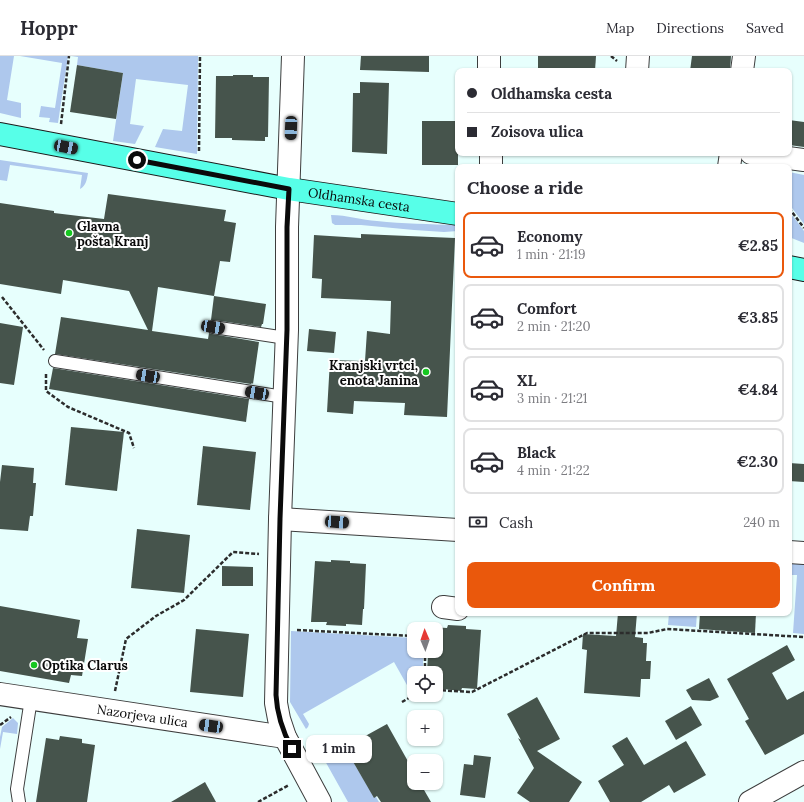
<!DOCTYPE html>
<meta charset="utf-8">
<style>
body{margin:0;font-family:Lora,serif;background:#f7f7f7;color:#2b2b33;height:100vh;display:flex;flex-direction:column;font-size:15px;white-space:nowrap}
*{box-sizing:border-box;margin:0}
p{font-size:13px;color:#7c7c81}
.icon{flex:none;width:22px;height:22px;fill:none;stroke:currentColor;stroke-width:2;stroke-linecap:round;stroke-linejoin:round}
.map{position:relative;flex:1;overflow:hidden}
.drawer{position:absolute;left:455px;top:108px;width:337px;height:452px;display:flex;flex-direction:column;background:#fff;border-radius:8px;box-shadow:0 1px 3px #0004}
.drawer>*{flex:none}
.guide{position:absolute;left:455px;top:12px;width:337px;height:88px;border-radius:8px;box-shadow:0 1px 3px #0004;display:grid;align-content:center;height:88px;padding:0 12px;background:#fff}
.needle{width:26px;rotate:358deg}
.fabs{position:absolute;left:407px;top:566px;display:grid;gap:8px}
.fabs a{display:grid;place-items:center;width:36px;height:36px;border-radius:8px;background:#fff;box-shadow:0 1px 3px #0004;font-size:20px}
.end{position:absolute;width:18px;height:18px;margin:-9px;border:5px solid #0a0a0a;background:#fff;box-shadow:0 0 0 2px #fff}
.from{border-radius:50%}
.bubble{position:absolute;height:28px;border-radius:8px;background:#fff;box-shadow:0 1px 3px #0004;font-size:13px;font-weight:700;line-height:28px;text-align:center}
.car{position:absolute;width:12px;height:24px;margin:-12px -6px;border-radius:5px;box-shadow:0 0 3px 1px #0007;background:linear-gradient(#222 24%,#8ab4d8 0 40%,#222 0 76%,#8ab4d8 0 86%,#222 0)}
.guide b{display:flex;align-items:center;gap:14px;height:38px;font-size:15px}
.guide b+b{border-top:1px solid #e1e1e2}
.guide i{width:10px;height:10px;background:#2b2b33}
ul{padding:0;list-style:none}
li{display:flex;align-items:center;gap:12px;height:66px;margin:0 8px 6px;padding:0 4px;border:2px solid #e1e1e2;border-radius:8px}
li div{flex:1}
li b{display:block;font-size:15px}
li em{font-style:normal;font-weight:700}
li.active{border-color:#ea580c}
li>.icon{width:36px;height:36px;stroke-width:1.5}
h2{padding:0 12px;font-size:18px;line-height:48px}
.pay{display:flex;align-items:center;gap:10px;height:44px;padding:0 12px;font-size:15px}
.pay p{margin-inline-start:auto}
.cta{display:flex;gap:8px;margin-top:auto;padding:8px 12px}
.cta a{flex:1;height:46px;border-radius:8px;background:#ea580c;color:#fff;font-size:16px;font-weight:700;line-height:46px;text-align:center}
header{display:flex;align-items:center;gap:24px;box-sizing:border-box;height:56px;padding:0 20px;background:#fff;border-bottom:1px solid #e1e1e2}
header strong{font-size:19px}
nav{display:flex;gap:22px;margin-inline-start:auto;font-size:14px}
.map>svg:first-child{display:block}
.green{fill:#aec8ed}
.building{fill:#46544c}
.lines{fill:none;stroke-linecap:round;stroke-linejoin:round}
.lane-casing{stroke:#3d3d3d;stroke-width:14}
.street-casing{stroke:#3d3d3d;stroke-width:24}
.primary-casing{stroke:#1b1b1b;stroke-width:24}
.path{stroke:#2c2c2c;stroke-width:2.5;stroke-dasharray:4 2;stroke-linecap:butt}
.lane{stroke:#fff;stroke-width:12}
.street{stroke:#fff;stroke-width:22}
.primary{stroke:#57ffe8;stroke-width:22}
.route{stroke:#0a0a0a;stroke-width:5}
.poi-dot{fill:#16c620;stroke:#fff;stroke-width:1.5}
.labels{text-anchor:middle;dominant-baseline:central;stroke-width:4;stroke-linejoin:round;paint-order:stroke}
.street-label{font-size:13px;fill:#0a0a0a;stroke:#fff}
.poi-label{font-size:13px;font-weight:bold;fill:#0a0a0a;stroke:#fff;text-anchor:start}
</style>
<header>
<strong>Hoppr</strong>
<nav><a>Map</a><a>Directions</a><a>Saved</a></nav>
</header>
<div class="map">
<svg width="804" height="746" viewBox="0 0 804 746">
<rect width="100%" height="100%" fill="#e7fffd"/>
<g class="green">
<polygon points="0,0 14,0 7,44 21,47 21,62 0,57"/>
<polygon points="20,0 68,0 58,67 49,66 50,62 39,61 41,50 55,52 62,7"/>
<polygon points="71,0 198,0 197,98 155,91 163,73 182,75 188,29 136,23 130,68 144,70 135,88 113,85 123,17 77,9 78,1"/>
<path d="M 0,104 L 88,117 C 87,123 86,130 80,133 L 82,119 L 10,109 L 7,125 L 0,124 Z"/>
<polygon points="789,116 804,119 804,168 789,148"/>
<path d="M 331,159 C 347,159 362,164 377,165 C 403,168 430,168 456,169 L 458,170 L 458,175 L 444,176 L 414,174 L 361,169 L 335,169 L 332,167 Z"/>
<polygon points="793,160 804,175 804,187 789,181 789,162"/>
<polygon points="792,502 804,505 804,578 793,577 797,519 790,519"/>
<polygon points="669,557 697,557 696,571 668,569"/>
<polygon points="291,575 414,582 414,595 423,595 423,617 414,617 414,637 412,638 394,606 303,658 309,668 308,671 306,673 290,646"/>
<polygon points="13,662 18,667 17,678 3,676 0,693 0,681 2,671"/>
<polygon points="315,687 318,687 320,688 327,700 346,689 353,703 352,704 374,741 376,741 379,746 348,746"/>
</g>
<g class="building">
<polygon points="361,0 429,0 429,16 360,14"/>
<polygon points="538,0 596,0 595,15 538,15"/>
<polygon points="692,0 731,0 730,15 690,15"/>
<polygon points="77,9 123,17 116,63 70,56"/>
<polygon points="233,19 253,19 253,21 269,21 268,81 265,81 265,85 232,84 232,82 215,82 216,20 233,20"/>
<polygon points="360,26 389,27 387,98 352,96 353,37 360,37"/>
<polygon points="789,64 804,66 804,91 789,89"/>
<rect x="422" y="65" width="36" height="44"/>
<polygon points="108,138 226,154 224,165 236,167 230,206 220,205 214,240 158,231 152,275 208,283 209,277 212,278 259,286 253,328 252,327 251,328 55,298 61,261 148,274 129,235 63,224 61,238 0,228 0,147 54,155 54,157 104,163"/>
<polygon points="361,178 455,182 447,361 404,359 405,347 354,345 353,358 327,356 330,304 365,305 367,275 390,278 391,245 321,242 322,223 312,222 314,179 361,182"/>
<polygon points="214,240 266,248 263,268 262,268 261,271 214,264 211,264"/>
<polygon points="0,267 23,271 14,329 0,327"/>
<polygon points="309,273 336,276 334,297 307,295"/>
<polygon points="53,312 249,343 246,366 49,333"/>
<polygon points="71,371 124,376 117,435 65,429"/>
<polygon points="203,390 256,396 250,454 197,449"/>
<polygon points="789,407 804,408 804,426 789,425"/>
<polygon points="2,409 34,412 33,427 36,427 33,460 30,460 28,475 0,473 0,426"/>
<polygon points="137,473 190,479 184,537 131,532"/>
<polygon points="331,504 350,505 350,507 366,508 364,553 363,553 362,569 346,568 346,570 326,569 327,566 311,566 315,505 331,506"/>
<polygon points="222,510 253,511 253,530 222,530"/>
<polygon points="0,550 80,564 77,582 88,583 82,620 71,619 69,627 0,615"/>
<polygon points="618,557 637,557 635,581 643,582 643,587 647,587 646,605 651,605 650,623 641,623 640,641 584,637 587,594 582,593 583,578 616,580"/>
<polygon points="700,557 756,557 755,577 699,573"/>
<polygon points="448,569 466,570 466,573 481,574 477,633 462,632 461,635 443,633 443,630 436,630 436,617 429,617 429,615 427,614 428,600 430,600 431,595 436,595 436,573 432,573 432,571 447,572"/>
<polygon points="196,573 249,578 243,641 190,636"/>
<polygon points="787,589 795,604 772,617 787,644 804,635 804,678 765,699 745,665 749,663 727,623"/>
<polygon points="709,622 719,641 710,645 692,644 686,634"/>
<polygon points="537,641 560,683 537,695 582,726 569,746 530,746 517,737 534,712 518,682 521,684 507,658"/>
<polygon points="691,650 702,669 676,684 665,665"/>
<polygon points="387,668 414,716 414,727 420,727 431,746 381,746 377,740 374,742 352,704 355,701 349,689"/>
<polygon points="60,680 82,683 82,687 95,689 87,746 36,746 46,682 59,684"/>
<polygon points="627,681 644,709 686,685 706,719 674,737 669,729 641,746 610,746 598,725 624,709 612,690"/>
<polygon points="474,699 491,701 485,742 460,739 464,708 473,709"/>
<polygon points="205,726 216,746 171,746"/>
</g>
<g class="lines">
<defs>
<g id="lane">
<polyline points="213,271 286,282"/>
<polyline points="55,305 284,341"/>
<polyline points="19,746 17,733 31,643"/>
</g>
<g id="street">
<polyline points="293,0 287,171 287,274 280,463 276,647 279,663 285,681 320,746"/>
<polyline points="489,0 489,15"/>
<polyline points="637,15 638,0"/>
<polyline points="742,15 744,0"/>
<polyline points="491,97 491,111"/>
<polyline points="751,97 804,104"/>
<polyline points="729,111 731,97"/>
<polyline points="280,463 458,474"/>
<polyline points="789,496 804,497"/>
<polyline points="443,551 458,553"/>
<path id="s1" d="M 0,638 L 285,681"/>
<polyline points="750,746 804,716"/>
</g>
<g id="primary">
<path id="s2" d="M 0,78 L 289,133 L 458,158"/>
<polyline points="789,211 804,214"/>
</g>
</defs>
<use href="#lane" class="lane-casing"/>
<use href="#street" class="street-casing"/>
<use href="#primary" class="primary-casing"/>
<g class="path">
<polyline points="611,0 617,5"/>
<polyline points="61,68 69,0"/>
<polyline points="199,95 200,0"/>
<polyline points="789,152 804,172"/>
<polyline points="2,241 44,294"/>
<polyline points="46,318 46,335 68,351 129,377 134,392"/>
<polyline points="297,574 414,580"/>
<polyline points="425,617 425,595"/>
<polyline points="436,634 472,636 587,577 648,577 667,573 804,581"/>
<polyline points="115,635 126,583 156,560 184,544 233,496 259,498"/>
<polyline points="402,646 414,639"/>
<polyline points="0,669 11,661"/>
<polyline points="258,746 289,729"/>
</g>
<use href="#lane" class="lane"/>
<use href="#street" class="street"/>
<use href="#primary" class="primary"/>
</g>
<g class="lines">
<path class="route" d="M 137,104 L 289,133 L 287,171 L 287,274 L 280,463 L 276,639 C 277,659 283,676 292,693"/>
</g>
<g class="poi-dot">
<circle cx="69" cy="177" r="4"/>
<circle cx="426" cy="316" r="4"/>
<circle cx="34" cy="609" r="4"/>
</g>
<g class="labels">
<g class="street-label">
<text stroke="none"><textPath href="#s2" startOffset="365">Oldhamska cesta</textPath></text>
<text stroke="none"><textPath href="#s1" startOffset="144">Nazorjeva ulica</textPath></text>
</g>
<g class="poi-label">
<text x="77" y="170">Glavna<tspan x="77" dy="15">pošta Kranj</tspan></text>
<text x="418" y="309" text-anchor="end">Kranjski vrtci,<tspan x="418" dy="15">enota Janina</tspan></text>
<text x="42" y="609">Optika Clarus</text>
</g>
</g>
</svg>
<div class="fabs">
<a><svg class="needle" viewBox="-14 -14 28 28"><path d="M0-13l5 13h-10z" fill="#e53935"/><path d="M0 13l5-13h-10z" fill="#7c7c81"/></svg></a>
<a><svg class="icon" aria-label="locate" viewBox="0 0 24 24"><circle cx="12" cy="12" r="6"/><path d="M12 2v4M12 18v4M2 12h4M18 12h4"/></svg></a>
<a>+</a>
<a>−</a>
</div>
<i class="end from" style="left:137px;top:104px"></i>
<i class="end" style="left:292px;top:693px"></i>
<div class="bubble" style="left:306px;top:679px;width:66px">1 min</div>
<i class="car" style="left:291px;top:72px;rotate:182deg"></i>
<i class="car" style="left:66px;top:91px;rotate:101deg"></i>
<i class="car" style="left:213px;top:271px;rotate:99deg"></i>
<i class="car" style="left:148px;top:320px;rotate:279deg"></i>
<i class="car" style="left:257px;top:337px;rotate:279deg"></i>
<i class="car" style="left:337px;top:466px;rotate:94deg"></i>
<i class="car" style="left:211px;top:670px;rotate:278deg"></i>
<div class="guide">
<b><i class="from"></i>Oldhamska cesta</b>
<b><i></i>Zoisova ulica</b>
</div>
<section class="drawer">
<h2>Choose a ride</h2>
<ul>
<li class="active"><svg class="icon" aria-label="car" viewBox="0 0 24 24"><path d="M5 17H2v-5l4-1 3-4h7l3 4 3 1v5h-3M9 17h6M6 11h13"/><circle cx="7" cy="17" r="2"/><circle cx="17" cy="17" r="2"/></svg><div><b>Economy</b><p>1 min · 21:19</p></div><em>€2.85</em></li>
<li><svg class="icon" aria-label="car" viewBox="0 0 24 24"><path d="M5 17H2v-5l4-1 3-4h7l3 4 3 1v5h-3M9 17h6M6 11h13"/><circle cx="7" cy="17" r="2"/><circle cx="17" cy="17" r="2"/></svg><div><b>Comfort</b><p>2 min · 21:20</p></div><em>€3.85</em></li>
<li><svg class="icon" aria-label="car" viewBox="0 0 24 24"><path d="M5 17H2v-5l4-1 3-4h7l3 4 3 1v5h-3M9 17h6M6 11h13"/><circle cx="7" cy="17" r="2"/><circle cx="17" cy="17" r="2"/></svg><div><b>XL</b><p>3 min · 21:21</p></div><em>€4.84</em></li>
<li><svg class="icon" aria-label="car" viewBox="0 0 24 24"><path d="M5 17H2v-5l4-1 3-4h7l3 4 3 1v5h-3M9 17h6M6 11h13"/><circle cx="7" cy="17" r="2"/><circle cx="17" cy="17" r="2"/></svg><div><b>Black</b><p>4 min · 21:22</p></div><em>€2.30</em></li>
</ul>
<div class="pay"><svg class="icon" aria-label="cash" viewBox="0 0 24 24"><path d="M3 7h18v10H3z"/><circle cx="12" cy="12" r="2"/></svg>Cash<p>240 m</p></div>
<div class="cta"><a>Confirm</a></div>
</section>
</div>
